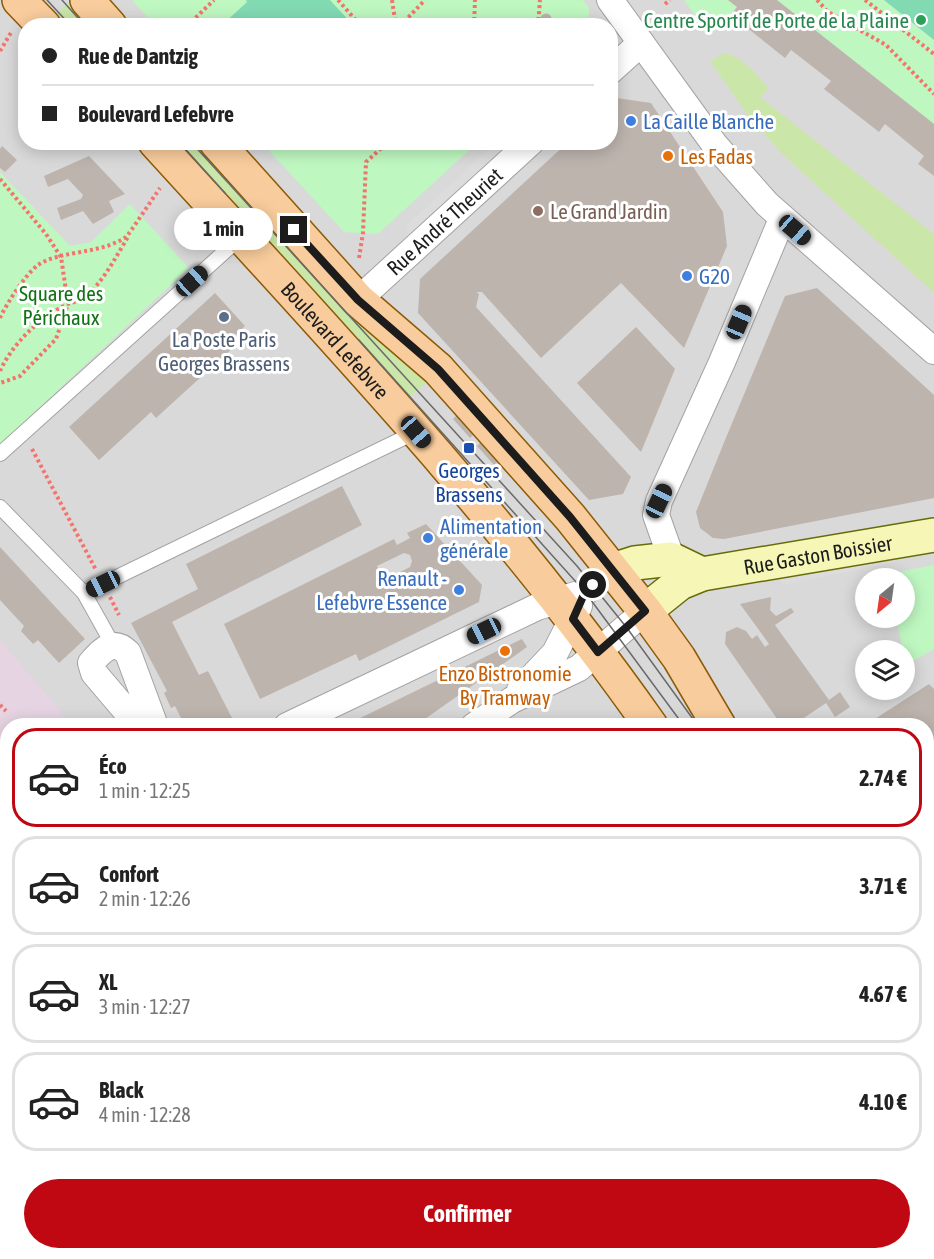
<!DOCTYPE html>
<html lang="fr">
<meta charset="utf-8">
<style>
body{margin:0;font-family:"Asap Condensed",sans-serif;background:#f6f6f6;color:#222;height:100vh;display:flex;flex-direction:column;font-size:22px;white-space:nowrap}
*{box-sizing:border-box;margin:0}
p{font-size:20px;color:#767676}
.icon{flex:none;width:33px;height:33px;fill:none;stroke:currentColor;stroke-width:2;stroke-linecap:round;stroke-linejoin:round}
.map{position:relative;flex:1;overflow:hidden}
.panel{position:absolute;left:0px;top:718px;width:934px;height:542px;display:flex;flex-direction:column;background:#fff;border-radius:24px 24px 0 0;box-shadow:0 3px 15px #0003}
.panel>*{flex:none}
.top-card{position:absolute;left:18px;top:18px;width:600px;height:132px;border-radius:24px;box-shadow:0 3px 15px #0003;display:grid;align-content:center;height:132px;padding:0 24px;background:#fff}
.needle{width:39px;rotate:209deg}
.fabs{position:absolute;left:855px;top:568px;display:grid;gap:12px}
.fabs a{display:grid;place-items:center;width:60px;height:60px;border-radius:50%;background:#fff;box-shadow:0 3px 15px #0003;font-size:30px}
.end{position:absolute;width:27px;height:27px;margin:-14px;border:8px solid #1c1c1c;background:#fff;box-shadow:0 0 0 3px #fff}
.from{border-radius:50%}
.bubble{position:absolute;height:42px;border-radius:21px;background:#fff;box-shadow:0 3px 15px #0003;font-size:20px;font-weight:700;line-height:42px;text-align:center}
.car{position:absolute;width:18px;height:36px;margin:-18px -9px;border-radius:8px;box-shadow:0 0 4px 2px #0007;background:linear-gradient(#222 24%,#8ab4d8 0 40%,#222 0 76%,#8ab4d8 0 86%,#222 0)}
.top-card b{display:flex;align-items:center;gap:21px;height:57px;font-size:22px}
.top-card b+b{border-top:2px solid #e0e0e0}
.top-card i{width:15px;height:15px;background:#222}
ul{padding:10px 0 0;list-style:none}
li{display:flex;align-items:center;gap:18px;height:99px;margin:0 12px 9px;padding:0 12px;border:3px solid #e0e0e0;border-radius:24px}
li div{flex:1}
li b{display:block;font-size:22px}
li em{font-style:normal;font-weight:700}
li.active{border-color:#bf0811}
li>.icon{width:54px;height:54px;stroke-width:1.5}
.action{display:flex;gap:12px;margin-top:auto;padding:12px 24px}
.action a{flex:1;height:69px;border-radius:36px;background:#bf0811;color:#fff;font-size:24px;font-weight:700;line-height:69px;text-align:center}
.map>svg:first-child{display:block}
.residential{fill:#dad9d9;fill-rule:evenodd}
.industrial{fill:#e6d4e3}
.education{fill:#fdfcda}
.grass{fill:#cae6a9}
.park{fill:#bff7c1}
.pitch{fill:#82dab3}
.parking{fill:#dcdcdc}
.building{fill:#bdb4ae;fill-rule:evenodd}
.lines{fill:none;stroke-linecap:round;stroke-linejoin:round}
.service-casing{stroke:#a3a3a3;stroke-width:16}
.minor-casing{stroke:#a3a3a3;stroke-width:28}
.secondary-casing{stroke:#666c09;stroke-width:36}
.primary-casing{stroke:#8d5a06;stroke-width:36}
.path{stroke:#f4736c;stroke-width:4;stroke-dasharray:3 3;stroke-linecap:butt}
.service{stroke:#fff;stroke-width:14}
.minor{stroke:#fff;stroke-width:26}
.secondary{stroke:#f6f6b6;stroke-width:33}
.primary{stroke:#f8cc9c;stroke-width:33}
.tram{stroke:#6a6a6a;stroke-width:1.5}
.route{stroke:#1c1c1c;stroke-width:8}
.leisure-dot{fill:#2e9e5b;stroke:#fff;stroke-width:2}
.shop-dot{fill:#3f7fe0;stroke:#fff;stroke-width:2}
.food-dot{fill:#e8710a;stroke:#fff;stroke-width:2}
.education-dot{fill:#8d6e63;stroke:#fff;stroke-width:2}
.service-dot{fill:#5c6f8a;stroke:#fff;stroke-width:2}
.transit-dot{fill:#1a4fb4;stroke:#fff;stroke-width:2}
.labels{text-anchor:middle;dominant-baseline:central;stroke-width:6;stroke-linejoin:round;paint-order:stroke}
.leisure-label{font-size:21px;fill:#27864d;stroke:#fff;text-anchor:end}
.shop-label{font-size:21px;fill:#366cbe;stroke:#fff;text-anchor:start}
.food-label{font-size:21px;fill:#c56008;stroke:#fff;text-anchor:start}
.education-label{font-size:21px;fill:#785e54;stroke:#fff;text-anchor:start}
.street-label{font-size:21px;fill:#1c1c1c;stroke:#fff}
.park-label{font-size:21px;fill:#0f7413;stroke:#fff}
.service-label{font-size:21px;fill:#4e5e75;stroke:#fff}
.transit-label{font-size:21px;fill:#164399;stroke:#fff}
</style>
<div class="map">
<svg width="934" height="1259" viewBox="0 0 934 1259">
<rect width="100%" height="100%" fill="#ede8e2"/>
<path class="residential" d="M 0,0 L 934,0 L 934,1259 L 0,1259 ZM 26,26 L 610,26 L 610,142 L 26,142 ZM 866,579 L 904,579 L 904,618 L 866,618 ZM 866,651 L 904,651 L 904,690 L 866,690 ZM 8,726 L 927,726 L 927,1252 L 8,1252 Z"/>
<polygon class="industrial" points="0,640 73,726 8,726 7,786 0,776"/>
<polygon class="education" points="317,1252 450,1252 455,1259 308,1259"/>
<g class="grass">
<polygon points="72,0 95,25 62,25 53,16"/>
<path d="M 724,53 C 743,57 755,73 768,87 L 761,98 L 934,234 L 934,293 L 781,153 L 744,110 L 710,61 Z"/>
<polygon points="169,143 201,143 432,378 405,401"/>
</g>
<g class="park">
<polygon points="132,0 583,0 589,8 588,26 155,26"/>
<polygon points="684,0 728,0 737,7 719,28 708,34"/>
<polygon points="777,0 884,0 934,40 934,124"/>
<polygon points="262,143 477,143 378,234 344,232"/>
<polygon points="0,172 70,246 91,242 130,204 189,268 0,444"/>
<polygon points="934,565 934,649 906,665 896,618 904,618 904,579 888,579 887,574"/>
<polygon points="0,804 8,812 7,903 0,907"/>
</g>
<g class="pitch">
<polygon points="246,0 330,0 353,25 222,25 247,2"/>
<polygon points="884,0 934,0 934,40"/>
</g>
<g class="parking">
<polygon points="495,143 519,143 410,242 406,226"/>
<polygon points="894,556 895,562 782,585 780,579"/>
<polygon points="244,1253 244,1252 317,1253 308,1259 285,1259 281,1255 279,1259 234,1259"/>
</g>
<g class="building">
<polygon points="728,0 777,0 934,124 934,176 918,164 924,156 885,124 879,132 824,89 831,81 791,50 785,58 731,15 737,7"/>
<circle cx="546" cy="19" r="5.5"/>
<polygon points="617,98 651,103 723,212 727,246 684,348 621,283 541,358 482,292 476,292 479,294 476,307 631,477 623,494 589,500 418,313 420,279 568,142 610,142 610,104"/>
<polygon points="2,146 17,160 5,172 0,168 0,149"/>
<polygon points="89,156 125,194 109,201 114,212 93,224 83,211 61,220 57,208 81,199 83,195 68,179 48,187 44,176"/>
<polygon points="817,288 934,395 934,498 724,539 713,538 700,528 696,512 725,440 785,296"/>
<polygon points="215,293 245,326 230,340 235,346 156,418 151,412 99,460 69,427"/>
<polygon points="636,327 675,369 641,452 577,383"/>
<polygon points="460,412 477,431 470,438 453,419"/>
<polygon points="484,439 501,458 494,465 477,446"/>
<polygon points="342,486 362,525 172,622 199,675 208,671 233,720 221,726 185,726 175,706 171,708 164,693 167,691 131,623 198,589 186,564"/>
<path d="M 426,524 L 482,585 L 479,602 L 359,661 L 356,654 L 260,699 L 224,624 L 394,539 L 397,545 L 410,538 L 407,533 ZM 404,553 L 410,555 L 412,561 L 410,567 L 396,574 L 394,580 L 397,585 L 389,589 L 377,566 ZM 428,571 L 431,576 L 416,584 L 413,578 Z"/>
<polygon points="0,547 85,639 59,663 38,640 33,644 21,631 24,626 0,600"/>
<polygon points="771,597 770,610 776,616 791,608 794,612 775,625 829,700 840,692 850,707 835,717 826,703 792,726 782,726 725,644 726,632 737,627 746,631 752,639 757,635 765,647 769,644 740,604"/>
<polygon points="522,639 527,647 415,726 344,726"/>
<polygon points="929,684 934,689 934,799 927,804 927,726 864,726"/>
<polygon points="927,847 934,857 934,922 927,926"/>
<polygon points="8,977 8,1011 0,1016 0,982"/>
<polygon points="8,1073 8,1183 0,1184 0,1078"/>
<polygon points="927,1201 934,1211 934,1259 920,1259 916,1252 927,1252"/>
<polygon points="27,1252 46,1252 48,1259 28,1259"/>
<polygon points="75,1252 101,1252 102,1259 77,1259"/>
<polygon points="129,1252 155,1252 156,1254 155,1259 122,1259 130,1255"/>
<polygon points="373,1252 450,1252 455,1259 378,1259"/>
<polygon points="561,1252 689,1252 679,1259 566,1259"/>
</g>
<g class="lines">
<defs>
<g id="service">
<polyline points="0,454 241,237"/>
<polyline points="0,507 84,593 113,645"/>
<polyline points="84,593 416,432"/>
<polyline points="0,945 8,939"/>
<polyline points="0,1198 8,1226"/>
<polyline points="15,1252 16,1259"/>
</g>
<g id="minor">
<polyline points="610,0 715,145 767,204 934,351"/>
<polyline points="610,71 641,43"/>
<path id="s1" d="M 358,300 L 531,142"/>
<polyline points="677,574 656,515 659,501 722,362 782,219"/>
<polyline points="520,690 555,653 579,606"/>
<path d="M 139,726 L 94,673 L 91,663 C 102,650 113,638 128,653 L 155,726"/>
<polyline points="287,726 537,607 585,592 613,570"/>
<polyline points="474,726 512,700 579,668 645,611"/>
<polyline points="0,1044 8,1038"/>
<polyline points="0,1196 8,1194"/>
<polyline points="189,1252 194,1259"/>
<polyline points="544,1252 549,1259"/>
<polyline points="831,1259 840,1252"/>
</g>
<g id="secondary">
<polyline points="613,570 635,563 671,559 702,574"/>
<path id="s2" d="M 645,611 L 680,583 L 702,574 L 934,535"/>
</g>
<g id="primary">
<polyline points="19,0 44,26"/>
<polyline points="87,0 110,26"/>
<path id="s3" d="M 155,142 C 327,331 504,517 651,726"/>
<polyline points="216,142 358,300 438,369 570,517 645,611 679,658 719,726"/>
<polyline points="927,1024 934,1034"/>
<polyline points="927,1100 934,1110"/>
</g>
</defs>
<use href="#service" class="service-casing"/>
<use href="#minor" class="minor-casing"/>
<use href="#secondary" class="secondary-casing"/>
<use href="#primary" class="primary-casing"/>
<g class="path">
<polyline points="338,0 361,26"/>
<polyline points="392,0 396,26"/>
<polyline points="817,0 828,12 886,45 934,94"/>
<polyline points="865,0 934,54"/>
<polyline points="665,4 670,0"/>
<polyline points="187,26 214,0"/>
<polyline points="400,26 425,0"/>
<polyline points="474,26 475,0"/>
<polyline points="538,26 540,0"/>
<polyline points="0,51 12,31"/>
<polyline points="0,179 46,234 61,257 68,304 56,339 20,376 0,383"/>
<polyline points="359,258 363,233 366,162 388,142"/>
<path d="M 0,318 C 7,303 25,275 38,265 C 60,250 99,255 126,237 C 128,236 155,195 160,188"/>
<path d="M 0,371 C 13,343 40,317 68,304 C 72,302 77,302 81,300 C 102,285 115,258 128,237"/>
<polyline points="32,449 96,570"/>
<polyline points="110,597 119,615"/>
<polyline points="0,705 6,711"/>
<polyline points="0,758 8,768"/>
<polyline points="0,862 8,860"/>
<polyline points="0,904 8,899"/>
<polyline points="927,1142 934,1152"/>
<polyline points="486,1252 490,1259"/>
<polyline points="224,1259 234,1252"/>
</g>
<use href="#service" class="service"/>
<use href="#minor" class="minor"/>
<use href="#secondary" class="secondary"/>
<use href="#primary" class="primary"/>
<g class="tram">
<polyline points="47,0 71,26"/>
<polyline points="62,0 85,26"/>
<polyline points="179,142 225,193"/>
<polyline points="191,142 577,566 627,628 698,726"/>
<polyline points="359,340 585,592 684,726"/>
<polyline points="927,1053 934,1063"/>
<polyline points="927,1071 934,1081"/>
</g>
</g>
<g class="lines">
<polyline class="route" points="294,230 358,300 438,369 570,517 645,611 598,652 573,619 585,592 593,585"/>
</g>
<circle class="leisure-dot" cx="921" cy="20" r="6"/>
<g class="shop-dot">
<circle cx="631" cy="121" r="6"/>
<circle cx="687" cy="276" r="6"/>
<circle cx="428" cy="538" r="6"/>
<circle cx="459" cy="590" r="6"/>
</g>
<g class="food-dot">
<circle cx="668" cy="156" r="6"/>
<circle cx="505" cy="651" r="6"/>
</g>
<circle class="education-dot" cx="538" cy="211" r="6"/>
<circle class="service-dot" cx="224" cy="317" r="6"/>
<rect class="transit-dot" x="463" y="442" width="12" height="12" rx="3"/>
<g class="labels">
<g class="leisure-label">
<text x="909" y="20">Centre Sportif de Porte de la Plaine</text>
</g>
<g class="shop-label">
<text x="643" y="121">La Caille Blanche</text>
<text x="699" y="276">G20</text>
<text x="440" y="526">Alimentation<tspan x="440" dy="24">générale</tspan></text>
<text x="447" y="578" text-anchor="end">Renault -<tspan x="447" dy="24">Lefebvre Essence</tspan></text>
</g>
<g class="food-label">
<text x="680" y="156">Les Fadas</text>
<text x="505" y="673" text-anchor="middle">Enzo Bistronomie<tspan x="505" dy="24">By Tramway</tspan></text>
</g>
<g class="education-label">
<text x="550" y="211">Le Grand Jardin</text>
</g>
<g class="street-label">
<text stroke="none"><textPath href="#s1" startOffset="117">Rue André Theuriet</textPath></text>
<text stroke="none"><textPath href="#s3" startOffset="268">Boulevard Lefebvre</textPath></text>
<text stroke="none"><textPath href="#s2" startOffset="186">Rue Gaston Boissier</textPath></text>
</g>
<g class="park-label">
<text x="61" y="293">Square des<tspan x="61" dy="24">Périchaux</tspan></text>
</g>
<g class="service-label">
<text x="224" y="339">La Poste Paris<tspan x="224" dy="24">Georges Brassens</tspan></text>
</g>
<g class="transit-label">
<text x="469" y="470">Georges<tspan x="469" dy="24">Brassens</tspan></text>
</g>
</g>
</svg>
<div class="fabs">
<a><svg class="needle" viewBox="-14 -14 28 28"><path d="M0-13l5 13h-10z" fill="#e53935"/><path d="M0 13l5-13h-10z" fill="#767676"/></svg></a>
<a><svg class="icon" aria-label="layers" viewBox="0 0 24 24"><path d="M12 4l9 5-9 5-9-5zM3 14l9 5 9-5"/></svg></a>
</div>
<i class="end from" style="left:593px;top:585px"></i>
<i class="end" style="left:294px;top:230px"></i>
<div class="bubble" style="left:174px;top:208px;width:99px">1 min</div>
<i class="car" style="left:795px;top:230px;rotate:131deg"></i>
<i class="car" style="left:192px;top:281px;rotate:48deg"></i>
<i class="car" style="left:739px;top:322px;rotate:23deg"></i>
<i class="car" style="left:416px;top:432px;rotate:139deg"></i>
<i class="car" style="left:659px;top:501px;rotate:25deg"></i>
<i class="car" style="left:103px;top:584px;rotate:244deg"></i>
<i class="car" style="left:484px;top:631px;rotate:244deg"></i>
<div class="top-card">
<b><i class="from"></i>Rue de Dantzig</b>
<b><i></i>Boulevard Lefebvre</b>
</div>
<section class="panel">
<ul>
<li class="active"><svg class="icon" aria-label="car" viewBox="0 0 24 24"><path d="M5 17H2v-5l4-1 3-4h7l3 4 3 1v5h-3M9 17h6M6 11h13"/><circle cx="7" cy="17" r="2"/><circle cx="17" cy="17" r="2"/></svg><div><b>Éco</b><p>1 min · 12:25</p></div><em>2.74 €</em></li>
<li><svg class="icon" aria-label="car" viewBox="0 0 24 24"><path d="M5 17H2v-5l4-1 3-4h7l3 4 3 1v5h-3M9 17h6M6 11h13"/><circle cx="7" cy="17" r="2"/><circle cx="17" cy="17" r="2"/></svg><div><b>Confort</b><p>2 min · 12:26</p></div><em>3.71 €</em></li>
<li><svg class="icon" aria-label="car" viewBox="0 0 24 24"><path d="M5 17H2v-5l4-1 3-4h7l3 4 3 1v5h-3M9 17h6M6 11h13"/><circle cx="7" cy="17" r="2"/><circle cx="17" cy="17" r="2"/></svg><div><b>XL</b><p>3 min · 12:27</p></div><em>4.67 €</em></li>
<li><svg class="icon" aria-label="car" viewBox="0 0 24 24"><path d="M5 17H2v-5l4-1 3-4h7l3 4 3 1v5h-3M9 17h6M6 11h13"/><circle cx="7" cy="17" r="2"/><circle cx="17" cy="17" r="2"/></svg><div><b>Black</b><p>4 min · 12:28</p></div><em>4.10 €</em></li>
</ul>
<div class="action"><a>Confirmer</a></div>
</section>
</div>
